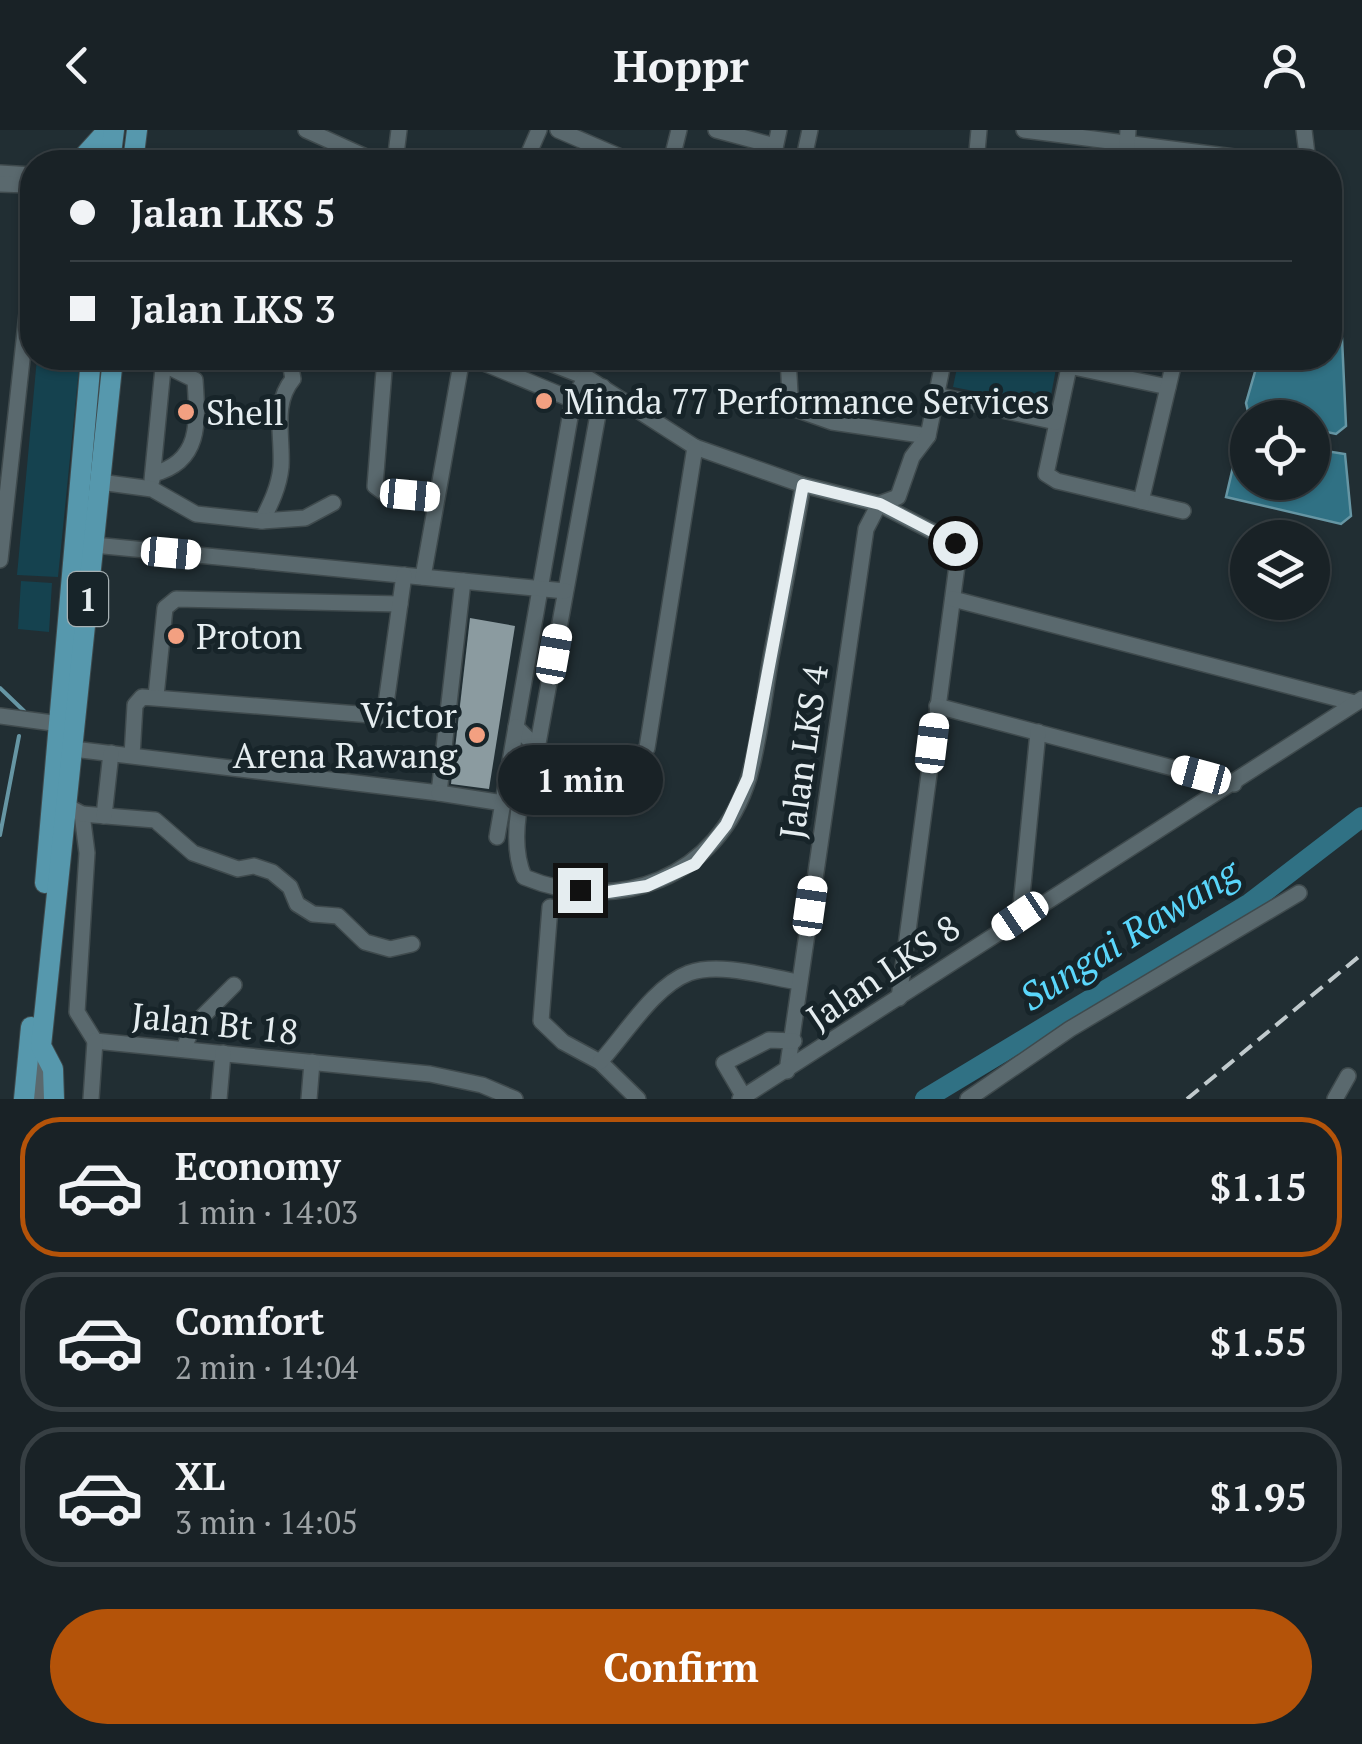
<!DOCTYPE html>
<meta charset="utf-8">
<style>
body{margin:0;font-family:"PT Serif",serif;background:#222a2e;color:#f1f3f6;height:100vh;display:flex;flex-direction:column;font-size:38px;white-space:nowrap}
*{box-sizing:border-box;margin:0}
p{font-size:32px;color:#9fa4a7}
.icon{flex:none;width:55px;height:55px;fill:none;stroke:currentColor;stroke-width:2;stroke-linecap:round;stroke-linejoin:round}
.map{position:relative;height:969px;overflow:hidden}
.details{display:flex;flex-direction:column;background:#192226;flex:1}
.details>*{flex:none}
.banner{position:absolute;left:20px;top:20px;width:1322px;height:220px;border-radius:40px;box-shadow:0 2px 8px #0004,0 0 0 2px #373f43;display:grid;align-content:center;height:220px;padding:0 50px;background:#192226}
.tools{position:absolute;left:1230px;top:270px;display:grid;gap:20px}
.tools a{display:grid;place-items:center;width:100px;height:100px;border-radius:50%;background:#192226;box-shadow:0 2px 8px #0004,0 0 0 2px #373f43;font-size:50px}
.end{position:absolute;width:45px;height:45px;margin:-22px;border:12px solid #e5edf0;background:#111;box-shadow:0 0 0 5px #111}
.from{border-radius:50%}
.bubble{position:absolute;height:70px;border-radius:35px;background:#192226;box-shadow:0 2px 8px #0004,0 0 0 2px #373f43;font-size:32px;font-weight:800;line-height:70px;text-align:center}
.car{position:absolute;width:30px;height:60px;margin:-30px -15px;border-radius:12px;box-shadow:0 0 8px 2px #0007;background:linear-gradient(#fff 24%,#345 0 40%,#fff 0 76%,#345 0 86%,#fff 0)}
.banner b{display:flex;align-items:center;gap:35px;height:95px;font-size:38px}
.banner b+b{border-top:2px solid #373f43}
.banner i{width:25px;height:25px;background:#f1f3f6}
ul{padding:18px 0 0;list-style:none}
li{display:flex;align-items:center;gap:30px;height:140px;margin:0 20px 15px;padding:0 30px;border:5px solid #373f43;border-radius:40px}
li div{flex:1}
li b{display:block;font-size:38px}
li em{font-style:normal;font-weight:800}
li.on{border-color:#b45309}
li>.icon{width:90px;height:90px;stroke-width:1.5}
.cta{display:flex;gap:20px;margin-top:auto;padding:20px 50px}
.cta a{flex:1;height:115px;border-radius:60px;background:#b45309;color:#fff;font-size:40px;font-weight:800;line-height:115px;text-align:center}
header{display:flex;justify-content:space-between;align-items:center;height:130px;padding:0 50px;background:#192226;font-size:45px;font-weight:800}
.map>svg:first-child{display:block}
.green{fill:#15424f}
.water{fill:#307184;stroke:#6696a4;stroke-width:2.5}
.lines{fill:none;stroke-linecap:round;stroke-linejoin:round}
.stream{stroke:#6696a4;stroke-width:4}
.river{stroke:#307184;stroke-width:20}
.building{fill:#8b9ba0}
.minor-casing{stroke:#3f4a4d;stroke-width:18}
.major-casing{stroke:#3f4a4d;stroke-width:22}
.minor{stroke:#5a696e;stroke-width:15}
.major{stroke:#5698ad;stroke-width:20}
.rail{stroke:#c1cacd;stroke-width:4;stroke-dasharray:15 8;stroke-linecap:butt}
.route{stroke:#e5edf0;stroke-width:12}
.poi-dot{fill:#f3a081;stroke:#172429;stroke-width:4}
.labels{text-anchor:middle;dominant-baseline:central;stroke-width:10;stroke-linejoin:round;paint-order:stroke}
.shield{fill:#172429;stroke:#a7b1b4;stroke-width:2.5}
.shield-label{font-size:32px;font-weight:bold;fill:#e5edf0}
.poi-label{font-size:35px;fill:#e5edf0;stroke:#172429;text-anchor:start}
.street-label{font-size:35px;fill:#e5edf0;stroke:#172429}
.water-label{font-size:38px;font-style:italic;fill:#5ad6fb;stroke:#172429}
</style>
<header><svg class="icon" aria-label="back" viewBox="0 0 24 24"><path d="M15 5l-7 7 7 7"/></svg>Hoppr<svg class="icon" aria-label="person" viewBox="0 0 24 24"><circle cx="12" cy="8" r="4"/><path d="M4 21q1-7 8-7t8 7"/></svg></header>
<div class="map">
<svg width="1362" height="969" viewBox="0 0 1362 969">
<rect width="100%" height="100%" fill="#212e33"/>
<g class="green">
<polygon points="37,228 80,228 58,447 17,445"/>
<polygon points="959,228 1058,228 1049,276 953,257"/>
<polygon points="21,451 52,453 49,502 18,499"/>
</g>
<g class="water">
<polygon points="1330,195 1342,208 1346,296 1336,304 1313,299 1312,288 1249,286 1246,273 1259,228 1330,228"/>
<polygon points="1240,307 1247,308 1248,352 1312,352 1313,319 1345,324 1351,386 1341,394 1226,367"/>
</g>
<g class="lines">
<g class="stream">
<polyline points="0,558 24,581"/>
<polyline points="0,705 19,606"/>
</g>
<polyline class="river" points="925,969 1250,773 1362,687"/>
</g>
<polygon class="building" points="470,488 515,496 489,659 451,654"/>
<g class="lines">
<defs>
<g id="minor">
<polyline points="306,0 377,32"/>
<polyline points="558,0 632,32"/>
<polyline points="716,0 775,16"/>
<polyline points="1024,0 1273,32"/>
<polyline points="1304,0 1308,32"/>
<polyline points="395,32 399,0"/>
<polyline points="525,32 539,0"/>
<polyline points="671,32 679,0"/>
<polyline points="772,32 779,0"/>
<polyline points="803,32 810,0"/>
<polyline points="976,32 979,0"/>
<polyline points="1126,32 1128,0"/>
<polyline points="0,43 32,45"/>
<polyline points="0,54 29,55"/>
<polyline points="385,228 375,356 383,362 436,367"/>
<polyline points="472,228 573,270"/>
<polyline points="537,228 586,247 695,317 803,355 879,374 955,413 958,428 899,868"/>
<polyline points="788,228 790,264 798,280 832,292 928,306"/>
<polyline points="1071,228 1046,344 1057,351 1183,381"/>
<polyline points="1069,236 1168,257"/>
<path d="M 586,247 L 573,270 L 516,597 L 559,639 C 595,641 622,648 647,618 L 695,317"/>
<path d="M 603,257 L 537,619 C 521,655 508,710 524,747 C 618,786 718,748 749,647 C 760,609 764,566 771,527 C 782,470 793,413 803,355"/>
<polyline points="936,265 1056,292"/>
<path d="M 153,344 C 201,332 198,293 195,250 L 163,234"/>
<polyline points="152,350 164,228"/>
<path d="M 100,352 L 152,359 L 196,384 L 262,391 C 271,373 279,357 281,337 C 283,306 272,274 293,249 L 290,232 L 284,228"/>
<polyline points="1141,371 1175,228"/>
<polyline points="879,374 898,367 912,327 928,306 944,228"/>
<polyline points="262,391 305,388 333,373"/>
<polyline points="94,415 565,461"/>
<polyline points="0,430 32,138"/>
<polyline points="423,447 462,228"/>
<polyline points="953,469 1355,573"/>
<polyline points="156,566 165,478 176,469 400,474"/>
<polyline points="937,576 1234,654"/>
<polyline points="0,586 60,594"/>
<polyline points="384,588 404,445"/>
<polyline points="447,591 463,451"/>
<polyline points="73,619 439,663 447,591 142,567 135,575 132,626"/>
<polyline points="439,663 503,673"/>
<polyline points="67,676 82,684 87,723 77,882 95,911 430,944 482,955 515,969"/>
<polyline points="82,684 155,690 193,723 238,739 254,736 272,742 290,757 297,774 313,784 338,786 365,812 390,819 412,814"/>
<polyline points="104,686 111,623"/>
<polyline points="497,707 516,597"/>
<polyline points="550,777 541,891 563,912 600,932 638,969"/>
<polyline points="1020,786 1038,602"/>
<polyline points="184,919 192,897 234,855"/>
<path d="M 600,932 C 625,905 654,856 689,843 C 721,832 767,847 799,852"/>
<polyline points="787,941 866,399 879,374"/>
<polyline points="744,967 724,933 769,910 794,911"/>
<polyline points="38,969 41,916"/>
<polyline points="91,969 95,911"/>
<polyline points="219,969 223,923"/>
<polyline points="309,969 312,932"/>
<polyline points="740,969 1362,569"/>
<polyline points="968,969 1070,899 1299,763"/>
<polyline points="1335,969 1348,946"/>
</g>
<g id="major">
<polyline points="79,32 108,0"/>
<polyline points="110,32 114,0"/>
<polyline points="133,32 137,0"/>
<polyline points="45,753 91,228"/>
<polyline points="24,969 31,897"/>
<polyline points="54,969 53,939 41,916 113,228"/>
</g>
</defs>
<use href="#minor" class="minor-casing"/>
<use href="#major" class="major-casing"/>
<use href="#minor" class="minor"/>
<use href="#major" class="major"/>
<polyline class="rail" points="1187,969 1362,824"/>
</g>
<g class="lines">
<polyline class="route" points="580,760 608,762 647,756 695,734 726,695 748,648 803,355 880,374 955,413"/>
</g>
<g class="poi-dot">
<circle cx="544" cy="271" r="10"/>
<circle cx="186" cy="282" r="10"/>
<circle cx="176" cy="506" r="10"/>
<circle cx="477" cy="605" r="10"/>
</g>
<g class="labels">
<rect class="shield" x="68" y="442" width="40" height="54" rx="8"/>
<g class="shield-label">
<text x="88" y="469">1</text>
</g>
<g class="poi-label">
<text x="564" y="271">Minda 77 Performance Services</text>
<text x="206" y="282">Shell</text>
<text x="196" y="506">Proton</text>
<text x="457" y="585" text-anchor="end">Victor<tspan x="457" dy="40">Arena Rawang</tspan></text>
</g>
<g class="street-label">
<text transform="translate(803 622) rotate(-82)">Jalan LKS 4</text>
<text transform="translate(883 842) rotate(-34)">Jalan LKS 8</text>
<text transform="translate(215 893) rotate(6)">Jalan Bt 18</text>
</g>
<g class="water-label">
<text transform="translate(1129 804) rotate(-32)">Sungai Rawang</text>
</g>
</g>
</svg>
<div class="tools">
<a><svg class="icon" aria-label="locate" viewBox="0 0 24 24"><circle cx="12" cy="12" r="6"/><path d="M12 2v4M12 18v4M2 12h4M18 12h4"/></svg></a>
<a><svg class="icon" aria-label="layers" viewBox="0 0 24 24"><path d="M12 4l9 5-9 5-9-5zM3 14l9 5 9-5"/></svg></a>
</div>
<i class="end from" style="left:955px;top:413px"></i>
<i class="end" style="left:580px;top:760px"></i>
<div class="bubble" style="left:498px;top:615px;width:165px">1 min</div>
<i class="car" style="left:410px;top:365px;rotate:95deg"></i>
<i class="car" style="left:171px;top:423px;rotate:95deg"></i>
<i class="car" style="left:554px;top:524px;rotate:10deg"></i>
<i class="car" style="left:932px;top:613px;rotate:7deg"></i>
<i class="car" style="left:1201px;top:645px;rotate:285deg"></i>
<i class="car" style="left:810px;top:776px;rotate:8deg"></i>
<i class="car" style="left:1020px;top:786px;rotate:236deg"></i>
<div class="banner">
<b><i class="from"></i>Jalan LKS 5</b>
<b><i></i>Jalan LKS 3</b>
</div>
</div>
<section class="details">
<ul>
<li class="on"><svg class="icon" aria-label="car" viewBox="0 0 24 24"><path d="M5 17H2v-5l4-1 3-4h7l3 4 3 1v5h-3M9 17h6M6 11h13"/><circle cx="7" cy="17" r="2"/><circle cx="17" cy="17" r="2"/></svg><div><b>Economy</b><p>1 min · 14:03</p></div><em>$1.15</em></li>
<li><svg class="icon" aria-label="car" viewBox="0 0 24 24"><path d="M5 17H2v-5l4-1 3-4h7l3 4 3 1v5h-3M9 17h6M6 11h13"/><circle cx="7" cy="17" r="2"/><circle cx="17" cy="17" r="2"/></svg><div><b>Comfort</b><p>2 min · 14:04</p></div><em>$1.55</em></li>
<li><svg class="icon" aria-label="car" viewBox="0 0 24 24"><path d="M5 17H2v-5l4-1 3-4h7l3 4 3 1v5h-3M9 17h6M6 11h13"/><circle cx="7" cy="17" r="2"/><circle cx="17" cy="17" r="2"/></svg><div><b>XL</b><p>3 min · 14:05</p></div><em>$1.95</em></li>
</ul>
<div class="cta"><a>Confirm</a></div>
</section>
